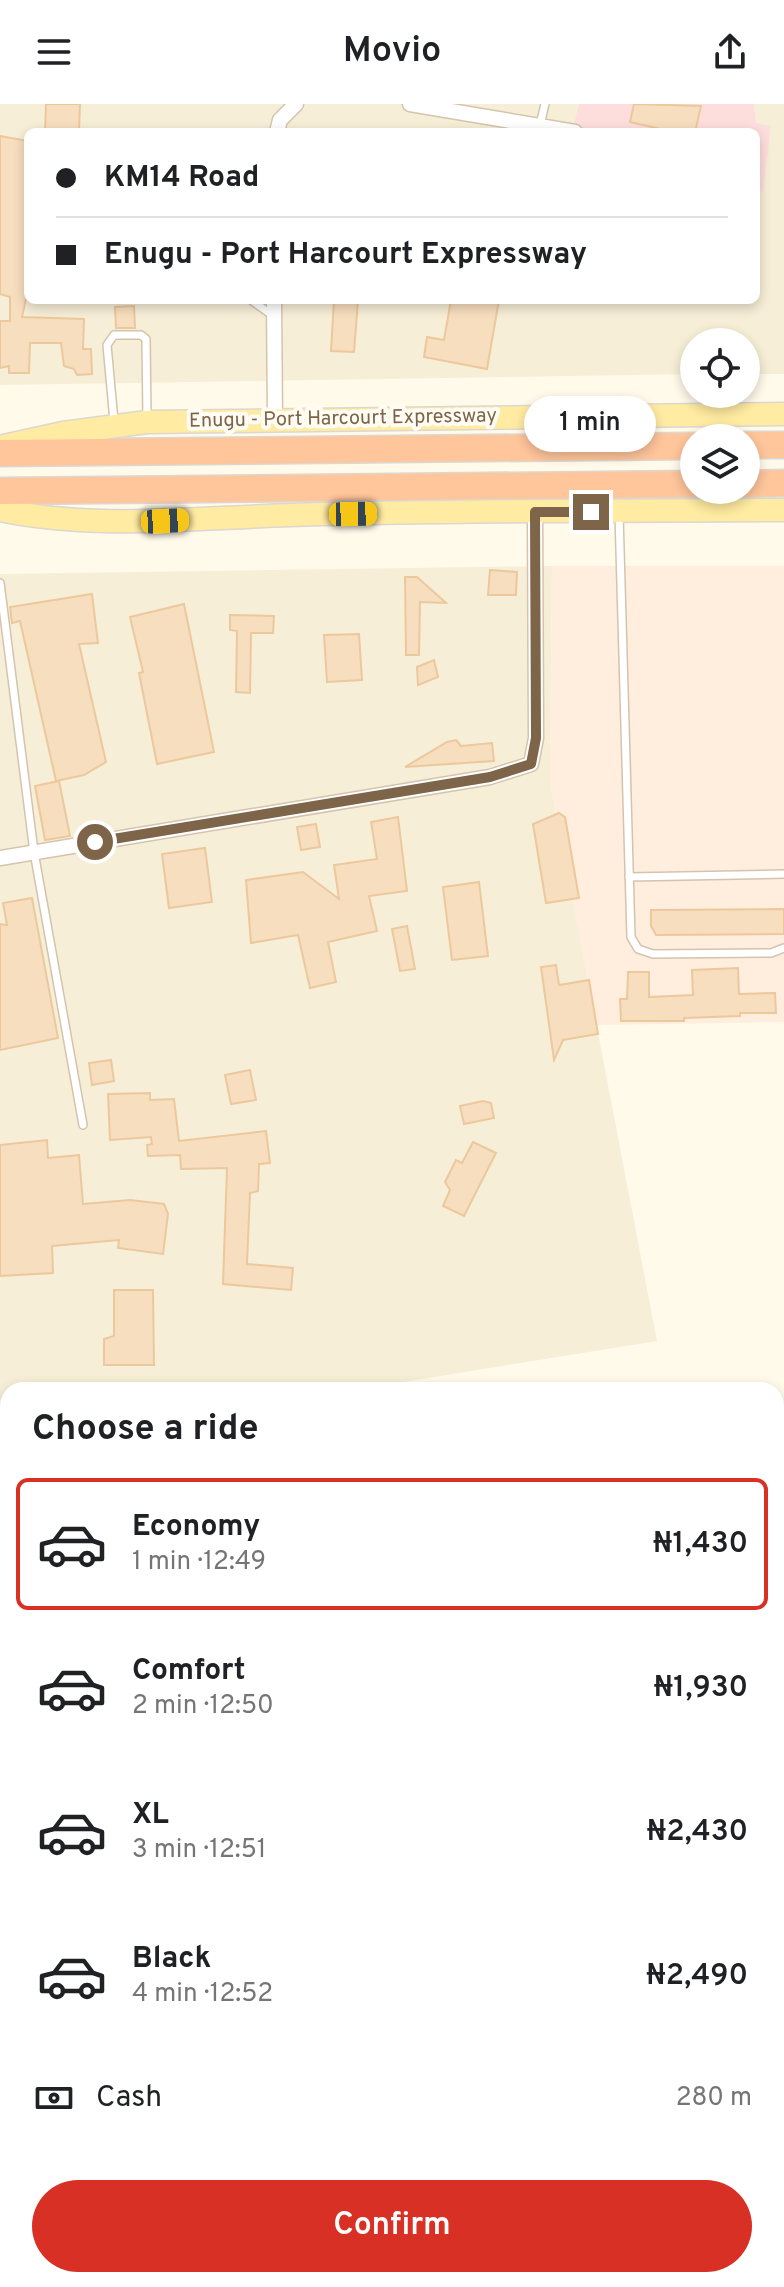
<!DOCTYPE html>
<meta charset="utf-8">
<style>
body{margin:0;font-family:Overpass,sans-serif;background:#f2f2f2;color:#202124;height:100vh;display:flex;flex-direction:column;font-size:30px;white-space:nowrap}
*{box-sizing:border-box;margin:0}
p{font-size:26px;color:#757577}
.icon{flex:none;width:44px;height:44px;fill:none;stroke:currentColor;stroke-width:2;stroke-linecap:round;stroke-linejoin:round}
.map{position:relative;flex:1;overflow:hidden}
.panel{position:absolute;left:0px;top:1278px;width:784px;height:906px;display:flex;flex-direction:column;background:#fff;border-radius:24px 24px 0 0;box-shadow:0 4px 12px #0003}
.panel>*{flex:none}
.hud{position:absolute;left:24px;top:24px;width:736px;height:176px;border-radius:12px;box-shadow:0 4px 12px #0003;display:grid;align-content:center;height:176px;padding:0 32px;background:#fff}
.buttons{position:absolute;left:680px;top:224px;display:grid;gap:16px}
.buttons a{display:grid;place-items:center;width:80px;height:80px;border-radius:50%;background:#fff;box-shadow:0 4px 12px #0003;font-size:40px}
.end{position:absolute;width:36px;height:36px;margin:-18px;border:10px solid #7e6449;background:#fff;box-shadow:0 0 0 4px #fff}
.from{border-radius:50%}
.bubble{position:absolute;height:56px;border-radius:28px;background:#fff;box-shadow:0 4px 12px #0003;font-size:26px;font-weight:600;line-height:56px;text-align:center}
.car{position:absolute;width:24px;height:48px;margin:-24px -12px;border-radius:10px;box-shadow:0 0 6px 2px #0007;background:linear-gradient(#f5c518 24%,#345 0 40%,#f5c518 0 76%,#345 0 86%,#f5c518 0)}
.hud b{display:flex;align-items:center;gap:28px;height:76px;font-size:30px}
.hud b+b{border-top:2px solid #e0e0e0}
.hud i{width:20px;height:20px;background:#202124}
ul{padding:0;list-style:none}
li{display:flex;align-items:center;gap:24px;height:132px;margin:0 16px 12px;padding:0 16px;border:4px solid transparent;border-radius:12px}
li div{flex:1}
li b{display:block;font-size:30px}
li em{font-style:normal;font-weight:600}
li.current{border-color:#d93025}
li>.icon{width:72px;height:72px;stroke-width:1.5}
h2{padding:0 32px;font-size:36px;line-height:96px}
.pay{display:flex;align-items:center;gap:20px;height:88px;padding:0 32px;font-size:30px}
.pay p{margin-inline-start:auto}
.button{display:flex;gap:16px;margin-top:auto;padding:16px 32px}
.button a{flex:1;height:92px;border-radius:48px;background:#d93025;color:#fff;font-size:32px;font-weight:600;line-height:92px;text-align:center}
header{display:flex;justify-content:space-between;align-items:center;height:104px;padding:0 32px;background:#fff;font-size:36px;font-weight:600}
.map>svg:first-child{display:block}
.residential{fill:#f7eed7;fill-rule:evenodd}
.commercial{fill:#ffedde}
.medical{fill:#fededc}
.building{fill:#f7debe;stroke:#ecc89d;stroke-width:2}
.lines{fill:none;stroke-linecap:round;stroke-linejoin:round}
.lane-casing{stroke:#d4c4ad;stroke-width:10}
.street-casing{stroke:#d4c4ad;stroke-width:17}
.primary-casing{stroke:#ddd7d0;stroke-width:25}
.highway-casing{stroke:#ddd7d0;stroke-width:29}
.lane{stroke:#fff;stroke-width:7}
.street{stroke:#fff;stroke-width:14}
.primary{stroke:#ffeba1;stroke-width:22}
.highway{stroke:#ffc59b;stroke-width:26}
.route{stroke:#7e6449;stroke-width:10}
.labels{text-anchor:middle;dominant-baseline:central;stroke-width:8;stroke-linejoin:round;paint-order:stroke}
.street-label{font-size:20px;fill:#7e6449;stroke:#fffcf3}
</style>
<header><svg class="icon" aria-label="menu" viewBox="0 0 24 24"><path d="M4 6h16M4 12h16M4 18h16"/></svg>Movio<svg class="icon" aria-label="share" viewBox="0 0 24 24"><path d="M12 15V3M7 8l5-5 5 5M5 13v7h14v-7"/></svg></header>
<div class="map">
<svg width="784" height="2183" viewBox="0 0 784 2183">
<rect width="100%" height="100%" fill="#fffaea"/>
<g class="residential">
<path d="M 0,0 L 784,0 L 784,270 L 746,270 L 746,238 L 694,238 L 694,270 L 0,281 ZM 28,28 L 756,28 L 756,196 L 28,196 Z"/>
<polygon points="552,462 550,678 657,1237 354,1286 8,1286 8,1443 0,1445 0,470"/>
<polygon points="0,1542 8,1555 8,2176 776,2176 776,2161 784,2160 784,2183 0,2183"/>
</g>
<polygon class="commercial" points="552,462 784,462 784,918 596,921 550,678"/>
<polygon class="medical" points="579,0 754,0 756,19 771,22 763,88 756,86 756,28 572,28"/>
<g class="building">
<polygon points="46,0 80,0 79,28 45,28"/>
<polygon points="634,0 701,2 695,28 673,28 630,18"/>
<polygon points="0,32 28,37 28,186 22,213 84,215 83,245 91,245 92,270 77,271 74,265 64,262 61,239 30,239 29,269 9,269 9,262 0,264 0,217 10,217 10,193 0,190"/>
<polygon points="334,196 358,196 354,248 331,247"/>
<polygon points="451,196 499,196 487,265 424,253 427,233 444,236"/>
<polygon points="134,202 135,224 116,224 115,203"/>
<polygon points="490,466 517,468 516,491 488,491"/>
<polygon points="405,473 417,473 446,499 420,498 419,551 406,551"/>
<polygon points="92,490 98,539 79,540 106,658 84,671 56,677 20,517 12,519 10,503"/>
<polygon points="184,500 214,648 157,660 139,569 143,568 130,513"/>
<polygon points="230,511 274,512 273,529 251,529 250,589 236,588 237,527 230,526"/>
<polygon points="359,530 362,576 327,578 324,531"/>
<polygon points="434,556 438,573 418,581 417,563"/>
<polygon points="456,636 461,642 492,639 494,657 405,663 447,638"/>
<polygon points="59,677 70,732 45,736 35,682"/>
<polygon points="559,709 565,713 579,794 546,799 533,720"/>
<polygon points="398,713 407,787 369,792 377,827 328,838 336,878 310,884 298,831 251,839 246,776 303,768 339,795 334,761 377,755 371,718"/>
<polygon points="316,720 320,743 301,746 297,723"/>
<polygon points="205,744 212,798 169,804 162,750"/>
<polygon points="479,778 488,852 452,856 443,783"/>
<polygon points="32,794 58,934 0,946 0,820 7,821 3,799"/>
<polygon points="784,805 784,830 656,831 651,822 651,806"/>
<polygon points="407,822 415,865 400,867 392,825"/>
<polygon points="556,861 559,881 589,876 598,930 563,936 554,956 541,863"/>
<polygon points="738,864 739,890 775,889 776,909 740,909 740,912 684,914 684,917 621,917 620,895 627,895 628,868 649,868 649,893 693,891 692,866"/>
<polygon points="111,956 114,977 92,981 89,959"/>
<polygon points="250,966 256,996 231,1000 225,971"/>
<polygon points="150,989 150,996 174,995 179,1037 266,1027 270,1059 259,1060 258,1087 250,1089 247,1160 293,1164 291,1186 223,1180 227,1064 181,1065 180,1051 148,1052 147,1041 152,1040 151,1033 110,1036 108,990"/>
<polygon points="483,997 491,999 494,1014 464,1020 460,1002"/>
<polygon points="47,1036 48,1054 79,1051 83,1100 130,1096 164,1100 168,1110 163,1150 118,1144 119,1136 52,1142 53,1169 0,1172 0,1041"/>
<polygon points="473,1038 496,1049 464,1112 443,1102 450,1086 445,1078 456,1056 462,1059"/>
<polygon points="114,1186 153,1186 154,1261 104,1261 104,1235 114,1232"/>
</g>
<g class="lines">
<defs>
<g id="lane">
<polyline points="540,21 545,0"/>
<polyline points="251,196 272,211"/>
<polyline points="114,317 107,241 114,231 141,231 146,235 147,315"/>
<polyline points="619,410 631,833 638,845 653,850 771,849 784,844"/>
<polyline points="0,479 34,748 83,1021"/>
<polyline points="629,773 784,770"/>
<polyline points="0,1766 8,1762"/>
<polyline points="0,1810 8,1807"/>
<polyline points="60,2182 60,2183"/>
</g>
<g id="street">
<polyline points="410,0 575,28"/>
<polyline points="277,28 280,16 296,0"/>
<polyline points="274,196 275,316"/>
<polyline points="0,754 490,673 531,660 536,634 535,408"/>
<polyline points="499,2181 500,2183"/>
</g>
<g id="primary">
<polyline points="4,342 63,329 147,318 784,310"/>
<path d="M 0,406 C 96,426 194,414 291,411 C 455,406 620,407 784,406"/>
</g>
<g id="highway">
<polyline points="746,341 784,341"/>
<polyline points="0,349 694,342"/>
<polyline points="746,380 784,379"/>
<polyline points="0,387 694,380"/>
</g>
</defs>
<use href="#lane" class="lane-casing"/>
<use href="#street" class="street-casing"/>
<use href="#primary" class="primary-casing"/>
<use href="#highway" class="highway-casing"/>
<use href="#lane" class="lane"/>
<use href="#street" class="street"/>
<use href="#primary" class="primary"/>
<use href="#highway" class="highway"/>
</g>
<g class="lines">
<polyline class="route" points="95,738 490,673 531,660 536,634 535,408 591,408"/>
</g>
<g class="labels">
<g class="street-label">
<text transform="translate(343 315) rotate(-1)">Enugu - Port Harcourt Expressway</text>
</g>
</g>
</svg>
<div class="buttons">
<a><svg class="icon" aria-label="locate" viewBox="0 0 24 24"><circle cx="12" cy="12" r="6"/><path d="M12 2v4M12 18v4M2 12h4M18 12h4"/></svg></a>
<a><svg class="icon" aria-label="layers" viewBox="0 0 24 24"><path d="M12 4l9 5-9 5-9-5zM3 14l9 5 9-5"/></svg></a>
</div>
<i class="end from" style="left:95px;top:738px"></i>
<i class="end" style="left:591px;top:408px"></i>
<div class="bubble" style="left:524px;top:292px;width:132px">1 min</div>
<i class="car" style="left:353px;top:410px;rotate:89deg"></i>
<i class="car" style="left:165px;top:417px;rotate:87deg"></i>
<div class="hud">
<b><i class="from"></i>KM14 Road</b>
<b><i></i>Enugu - Port Harcourt Expressway</b>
</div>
<section class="panel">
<h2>Choose a ride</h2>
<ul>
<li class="current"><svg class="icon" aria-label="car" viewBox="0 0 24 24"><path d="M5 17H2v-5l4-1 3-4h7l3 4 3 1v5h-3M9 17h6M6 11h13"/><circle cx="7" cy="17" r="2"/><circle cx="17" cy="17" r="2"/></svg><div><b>Economy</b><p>1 min · 12:49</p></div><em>₦1,430</em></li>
<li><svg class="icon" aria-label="car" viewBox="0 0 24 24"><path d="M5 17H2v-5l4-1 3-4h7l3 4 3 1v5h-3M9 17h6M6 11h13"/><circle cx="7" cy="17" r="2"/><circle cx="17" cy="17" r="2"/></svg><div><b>Comfort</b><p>2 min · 12:50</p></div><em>₦1,930</em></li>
<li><svg class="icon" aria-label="car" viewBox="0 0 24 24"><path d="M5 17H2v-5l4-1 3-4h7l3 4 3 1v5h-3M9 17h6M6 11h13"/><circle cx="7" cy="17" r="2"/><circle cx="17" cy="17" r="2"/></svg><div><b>XL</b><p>3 min · 12:51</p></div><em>₦2,430</em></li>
<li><svg class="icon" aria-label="car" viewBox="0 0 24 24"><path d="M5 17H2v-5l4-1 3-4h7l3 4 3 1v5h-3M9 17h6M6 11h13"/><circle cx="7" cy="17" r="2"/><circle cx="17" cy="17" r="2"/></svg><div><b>Black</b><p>4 min · 12:52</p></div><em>₦2,490</em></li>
</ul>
<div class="pay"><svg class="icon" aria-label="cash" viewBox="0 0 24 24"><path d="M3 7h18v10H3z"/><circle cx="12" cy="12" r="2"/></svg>Cash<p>280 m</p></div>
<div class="button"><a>Confirm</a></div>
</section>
</div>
